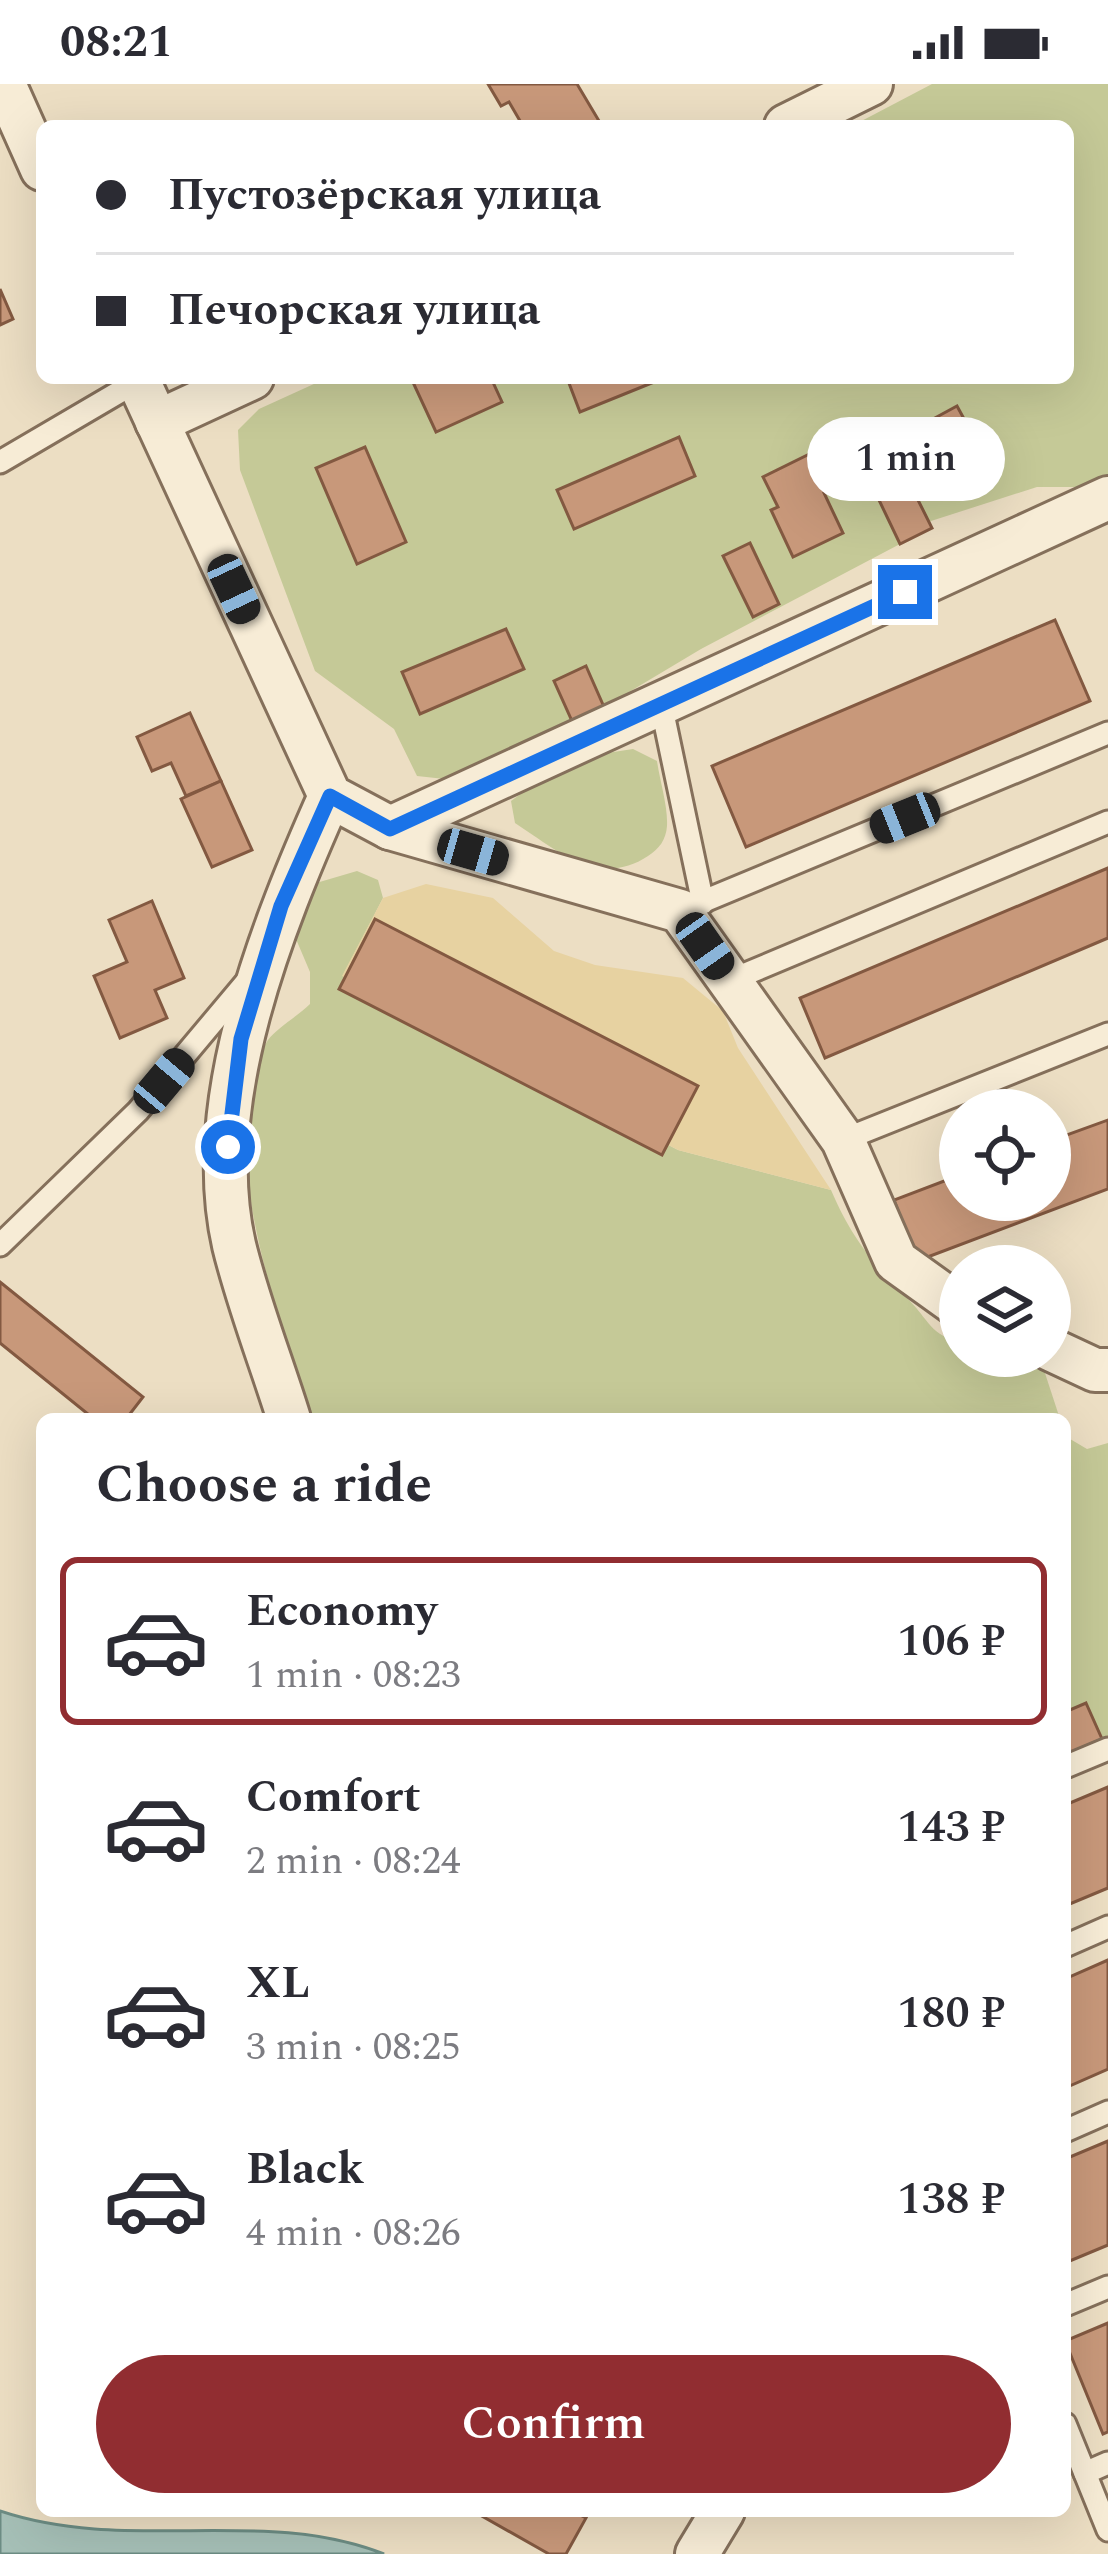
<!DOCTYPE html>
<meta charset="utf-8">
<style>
body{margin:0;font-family:Spectral,serif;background:#f7f7f7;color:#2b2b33;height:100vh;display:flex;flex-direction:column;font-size:45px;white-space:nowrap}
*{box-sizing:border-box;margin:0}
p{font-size:39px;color:#7c7c81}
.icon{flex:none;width:66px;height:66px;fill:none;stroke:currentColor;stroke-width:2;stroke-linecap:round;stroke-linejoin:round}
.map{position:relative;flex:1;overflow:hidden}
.side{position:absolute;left:36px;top:1329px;width:1035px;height:1104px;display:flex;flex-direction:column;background:#fff;border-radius:18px;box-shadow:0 12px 48px #0002}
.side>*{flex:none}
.top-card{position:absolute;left:36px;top:36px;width:1038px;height:264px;border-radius:18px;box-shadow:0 12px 48px #0002;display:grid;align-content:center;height:264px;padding:0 60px;background:#fff}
.buttons{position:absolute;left:939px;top:1005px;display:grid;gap:24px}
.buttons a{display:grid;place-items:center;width:132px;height:132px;border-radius:50%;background:#fff;box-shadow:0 12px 48px #0002;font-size:60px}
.end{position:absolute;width:54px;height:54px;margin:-27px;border:15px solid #1a73e8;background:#fff;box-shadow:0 0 0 6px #fff}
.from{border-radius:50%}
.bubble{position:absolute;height:84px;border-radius:42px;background:#fff;box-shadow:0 12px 48px #0002;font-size:39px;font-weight:600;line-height:84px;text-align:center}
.car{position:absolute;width:36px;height:72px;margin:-36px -18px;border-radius:15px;box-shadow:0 0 9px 3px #0007;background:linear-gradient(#222 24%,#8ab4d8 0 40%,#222 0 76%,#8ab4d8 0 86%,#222 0)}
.top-card b{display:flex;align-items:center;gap:42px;height:114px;font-size:45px}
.top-card b+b{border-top:3px solid #e1e1e2}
.top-card i{width:30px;height:30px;background:#2b2b33}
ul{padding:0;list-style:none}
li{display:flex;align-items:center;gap:36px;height:168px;margin:0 24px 18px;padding:0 36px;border:6px solid transparent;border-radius:18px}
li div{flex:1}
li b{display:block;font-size:45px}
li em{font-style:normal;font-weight:600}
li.current{border-color:#912d31}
li>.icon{width:108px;height:108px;stroke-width:1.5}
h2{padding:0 60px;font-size:54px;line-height:144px}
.cta{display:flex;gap:24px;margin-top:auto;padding:24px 60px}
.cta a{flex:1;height:138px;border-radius:72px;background:#912d31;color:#fff;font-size:48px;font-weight:600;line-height:138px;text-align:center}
.status{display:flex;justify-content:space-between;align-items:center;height:84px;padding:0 60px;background:#fff;direction:ltr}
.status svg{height:33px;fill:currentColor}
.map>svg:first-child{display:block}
.green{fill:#c5c997}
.sand{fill:#e7d2a1}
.water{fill:#a5bfb6;stroke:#6c8c83;stroke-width:3}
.building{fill:#c8987a;stroke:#835941;stroke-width:3}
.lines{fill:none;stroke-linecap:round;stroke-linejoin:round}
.service-casing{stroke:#85705b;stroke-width:27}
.minor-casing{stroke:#85705b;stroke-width:48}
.service{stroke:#f7ecd6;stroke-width:21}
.minor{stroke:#f7ecd6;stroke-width:42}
.route{stroke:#1a73e8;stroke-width:15}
</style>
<div class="status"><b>08:21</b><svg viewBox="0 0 49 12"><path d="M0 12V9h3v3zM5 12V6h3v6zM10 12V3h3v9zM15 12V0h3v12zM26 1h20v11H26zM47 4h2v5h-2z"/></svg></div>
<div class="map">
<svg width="1108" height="2470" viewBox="0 0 1108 2470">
<rect width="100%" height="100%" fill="#ecdec3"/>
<g class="green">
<polygon points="932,0 1108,0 1108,395 1083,403 1037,403 931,437 900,460 701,565 604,623 454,696 417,692 394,645 315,587 240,386 238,346 259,325 327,294 1068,294 1068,42 852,42"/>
<path d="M 633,665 L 657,677 C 660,698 668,722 667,742 C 666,756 659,765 648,772 C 599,805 555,765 515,739 L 511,717 L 568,675 Z"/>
<path d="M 357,787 L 378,796 L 383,814 L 343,891 L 678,1066 L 831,1106 C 853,1157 872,1177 909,1216 C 927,1234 933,1254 960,1257 L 960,1272 L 1026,1272 L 1042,1280 L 1060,1335 L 312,1335 C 282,1245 207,1043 268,956 C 278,943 298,932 310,920 L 310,888 L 290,841 L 306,802 Z"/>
<polygon points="1065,1352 1087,1365 1108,1359 1108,1652 1102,1655 1086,1619 1065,1628"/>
</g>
<polygon class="sand" points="426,800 493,814 554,867 595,881 683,894 723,927 738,964 831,1106 678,1066 342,892 383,814"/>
<path class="water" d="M 0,2427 C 128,2470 263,2422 384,2470 L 0,2470 Z"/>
<g class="building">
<polygon points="488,0 577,0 602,42 523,42 509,18 501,22"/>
<polygon points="0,205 13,235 0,241"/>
<polygon points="411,294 491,294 502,318 436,348"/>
<polygon points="567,294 664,294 580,328"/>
<polygon points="957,322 988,379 941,405 909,348"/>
<polygon points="848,351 866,388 824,409 843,449 793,473 771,426 778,423 763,393"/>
<polygon points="679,353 695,392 574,445 557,406"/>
<polygon points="365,363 406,458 357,480 316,384"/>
<polygon points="899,378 932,444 900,460 868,393"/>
<polygon points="750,459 779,520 753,533 723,472"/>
<polygon points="1055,536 1090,617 746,763 712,682"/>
<polygon points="506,545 524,585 420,630 402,588"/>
<polygon points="586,582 604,623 572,637 554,597"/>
<polygon points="190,629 221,697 186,712 171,679 152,687 137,653"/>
<polygon points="221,697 252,766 212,783 181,715"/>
<polygon points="1108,784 1108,854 825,974 800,914"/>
<polygon points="152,817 184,894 155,906 167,934 120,954 94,892 127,878 109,836"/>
<polygon points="375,835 698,1002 662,1071 339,905"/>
<polygon points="1108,1036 1108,1105 917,1177 894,1116 960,1091 960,1116 1050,1116 1050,1057"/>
<polygon points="0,1198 143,1313 126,1335 94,1335 0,1259"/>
<polygon points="1086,1619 1102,1655 1065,1671 1065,1628"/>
<polygon points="1108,1703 1108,1804 1065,1822 1065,1721"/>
<polygon points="1108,1876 1108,1985 1065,2004 1065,1895"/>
<polygon points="1108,2057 1108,2161 1065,2179 1065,2075"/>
<polygon points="1108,2239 1108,2348 1103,2350 1065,2257"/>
<polygon points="473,2427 572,2427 586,2434 566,2470 549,2470"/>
</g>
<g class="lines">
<defs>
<g id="service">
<polyline points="0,378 138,297"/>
<polyline points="661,620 703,819"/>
<polyline points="680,827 1108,649"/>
<polyline points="729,897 1108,738"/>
<polyline points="843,1056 1108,950"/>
<polyline points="0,1161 138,1027 248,896"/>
<polyline points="1065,1683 1108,1665"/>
<polyline points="1065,1862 1108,1843"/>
<polyline points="1065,2047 1108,2028"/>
<polyline points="1065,2221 1108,2203"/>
<polyline points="1065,2340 1108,2446"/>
<polyline points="1085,2389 1108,2379"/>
</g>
<g id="minor">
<polyline points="4,0 42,85"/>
<polyline points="786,42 871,0"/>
<polyline points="137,294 330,712 390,744 680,827 843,1056 896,1177 960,1223"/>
<polyline points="157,338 252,294"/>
<polyline points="390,744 1108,414"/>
<polyline points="1050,1265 1095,1286 1108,1286"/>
<path d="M 289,1335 C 271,1277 248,1219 234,1161 C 201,1018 273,840 330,712"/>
<polyline points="697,2470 723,2427"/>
</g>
</defs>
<use href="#service" class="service-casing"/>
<use href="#minor" class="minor-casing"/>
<use href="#service" class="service"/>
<use href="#minor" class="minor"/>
</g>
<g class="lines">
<polyline class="route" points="228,1063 241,955 281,822 330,712 390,745 905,508"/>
</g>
</svg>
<div class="buttons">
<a><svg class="icon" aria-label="locate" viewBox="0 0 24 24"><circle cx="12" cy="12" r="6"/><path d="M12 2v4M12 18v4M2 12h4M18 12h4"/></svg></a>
<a><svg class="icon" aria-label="layers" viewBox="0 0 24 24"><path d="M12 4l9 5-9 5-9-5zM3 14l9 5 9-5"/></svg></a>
</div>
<i class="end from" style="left:228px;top:1063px"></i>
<i class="end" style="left:905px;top:508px"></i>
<div class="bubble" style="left:807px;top:333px;width:198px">1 min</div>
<i class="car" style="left:234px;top:505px;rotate:155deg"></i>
<i class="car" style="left:905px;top:734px;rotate:248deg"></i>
<i class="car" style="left:473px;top:768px;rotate:106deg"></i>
<i class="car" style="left:705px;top:862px;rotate:145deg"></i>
<i class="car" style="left:164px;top:997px;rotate:40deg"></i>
<div class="top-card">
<b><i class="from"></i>Пустозёрская улица</b>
<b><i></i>Печорская улица</b>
</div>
<section class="side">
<h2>Choose a ride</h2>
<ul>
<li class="current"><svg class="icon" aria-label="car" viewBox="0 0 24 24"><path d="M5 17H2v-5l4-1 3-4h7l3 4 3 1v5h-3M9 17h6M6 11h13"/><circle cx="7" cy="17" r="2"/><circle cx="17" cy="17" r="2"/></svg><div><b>Economy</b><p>1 min · 08:23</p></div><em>106 ₽</em></li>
<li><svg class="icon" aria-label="car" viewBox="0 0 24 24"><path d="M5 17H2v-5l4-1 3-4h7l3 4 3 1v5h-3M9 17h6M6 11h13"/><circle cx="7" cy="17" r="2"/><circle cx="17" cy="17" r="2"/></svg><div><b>Comfort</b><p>2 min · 08:24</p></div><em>143 ₽</em></li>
<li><svg class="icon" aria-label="car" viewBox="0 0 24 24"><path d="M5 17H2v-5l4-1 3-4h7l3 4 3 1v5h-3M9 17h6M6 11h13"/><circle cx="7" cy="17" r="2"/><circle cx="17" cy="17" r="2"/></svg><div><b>XL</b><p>3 min · 08:25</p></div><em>180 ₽</em></li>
<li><svg class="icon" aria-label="car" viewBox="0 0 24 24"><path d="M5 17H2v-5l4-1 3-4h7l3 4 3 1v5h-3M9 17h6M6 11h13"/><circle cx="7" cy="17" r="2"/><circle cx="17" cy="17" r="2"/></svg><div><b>Black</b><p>4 min · 08:26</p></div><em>138 ₽</em></li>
</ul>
<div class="cta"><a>Confirm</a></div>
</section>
</div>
